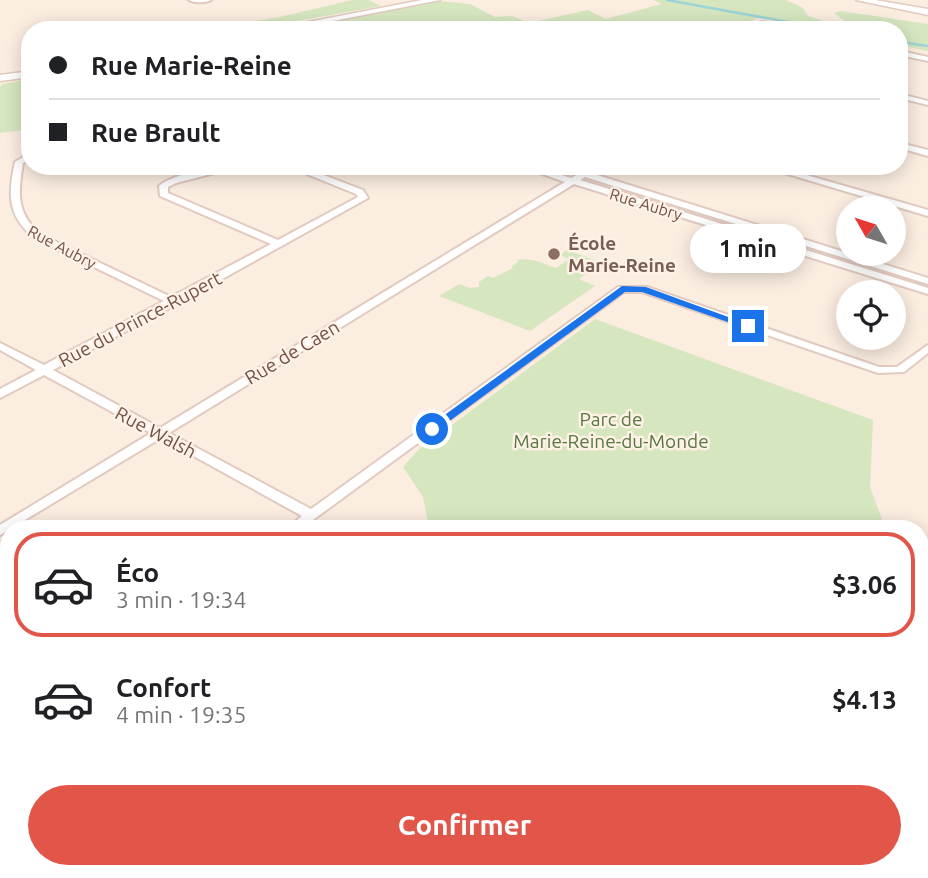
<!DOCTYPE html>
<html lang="fr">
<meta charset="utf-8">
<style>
body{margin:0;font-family:Ubuntu,sans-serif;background:#f6f6f6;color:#202124;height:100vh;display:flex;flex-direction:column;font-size:26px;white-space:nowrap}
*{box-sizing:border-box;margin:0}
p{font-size:23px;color:#757577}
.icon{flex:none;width:38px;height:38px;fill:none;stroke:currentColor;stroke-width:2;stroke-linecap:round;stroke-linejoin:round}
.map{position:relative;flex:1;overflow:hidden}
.drawer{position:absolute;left:0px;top:520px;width:929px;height:359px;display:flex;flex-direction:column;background:#fff;border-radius:28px 28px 0 0;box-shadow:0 4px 18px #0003}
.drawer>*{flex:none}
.guide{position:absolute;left:21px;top:21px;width:887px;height:154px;border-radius:28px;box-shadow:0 4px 18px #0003;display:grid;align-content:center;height:154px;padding:0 28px;background:#fff}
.needle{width:46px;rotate:309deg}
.buttons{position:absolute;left:836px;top:196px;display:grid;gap:14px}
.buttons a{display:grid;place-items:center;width:70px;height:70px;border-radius:50%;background:#fff;box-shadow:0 4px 18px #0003;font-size:35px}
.end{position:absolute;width:32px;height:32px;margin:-16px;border:9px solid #1a73e8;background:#fff;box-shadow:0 0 0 4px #fff}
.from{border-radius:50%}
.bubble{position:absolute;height:49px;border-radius:24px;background:#fff;box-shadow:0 4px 18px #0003;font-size:23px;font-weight:700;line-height:49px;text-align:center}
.guide b{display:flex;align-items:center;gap:24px;height:66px;font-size:26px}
.guide b+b{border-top:2px solid #e0e0e0}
.guide i{width:18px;height:18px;background:#202124}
ul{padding:12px 0 0;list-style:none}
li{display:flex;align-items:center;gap:21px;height:105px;margin:0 14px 10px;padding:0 14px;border:4px solid transparent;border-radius:28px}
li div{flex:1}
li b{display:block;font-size:26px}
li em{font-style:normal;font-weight:700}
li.current{border-color:#e25549}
li>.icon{width:63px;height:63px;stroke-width:1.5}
.button{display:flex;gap:14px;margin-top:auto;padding:14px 28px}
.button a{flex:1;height:80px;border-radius:42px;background:#e25549;color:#fff;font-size:28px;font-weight:700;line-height:80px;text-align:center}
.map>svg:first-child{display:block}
.green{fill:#d6e7c0}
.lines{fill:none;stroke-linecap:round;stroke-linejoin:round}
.stream{stroke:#9dd4d5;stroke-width:2.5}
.minor-casing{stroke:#e1cac0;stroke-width:4}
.tertiary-casing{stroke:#e1cac0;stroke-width:3}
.minor{fill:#fff;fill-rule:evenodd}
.tertiary{fill:#fff;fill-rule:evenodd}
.route{fill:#1a73e8}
.education-dot{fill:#8d6e63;stroke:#fef1e6;stroke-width:2.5}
.labels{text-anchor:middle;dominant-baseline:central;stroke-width:5;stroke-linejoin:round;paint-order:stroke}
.far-street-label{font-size:16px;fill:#715149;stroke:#fef1e6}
.education-label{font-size:19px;font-weight:bold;fill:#785e54;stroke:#fef1e6;text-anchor:start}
.street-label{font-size:19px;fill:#715149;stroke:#fef1e6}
.park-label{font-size:19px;fill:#597742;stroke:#fef1e6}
</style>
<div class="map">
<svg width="928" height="878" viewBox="0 0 928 878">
<rect width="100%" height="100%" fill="#fbede0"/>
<g class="green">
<polygon points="352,0 369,0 381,6 246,30 193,30 280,17"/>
<polygon points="654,0 786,0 803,8 808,16 840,26 850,25 834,13 841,11 928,24 928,51 900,45 900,30 824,30 760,17 730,30 284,30 439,1 470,4 495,17 512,16 529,23 588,10 606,19 661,4"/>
<polygon points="30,79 30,129 0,133 0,87 3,84"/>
<path d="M 567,250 L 603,263 L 579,279 L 595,286 L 530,331 L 439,296 L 459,284 L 470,288 L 479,287 L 479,282 L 488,276 L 493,278 L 513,268 L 511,267 L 519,261 L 516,260 C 530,257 542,263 556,268 L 569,259 L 560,255 Z"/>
<polygon points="595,319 873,420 870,487 882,519 869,528 429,528 423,497 403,467 418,450"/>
<polygon points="221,870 317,870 313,878 237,878"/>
</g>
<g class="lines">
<g class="stream">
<polyline points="667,0 832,30"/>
<polyline points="900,42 928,46"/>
</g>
<defs>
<g id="minor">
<path d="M 189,0 L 211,0 C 206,3 194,3 189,0 Z"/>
<path d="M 762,22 L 795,28 L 798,30 C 787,30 772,26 763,26 C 755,27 748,30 740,30 Z"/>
<polygon points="900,51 928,57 928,61 900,55"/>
<polygon points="900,94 928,101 928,105 900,98"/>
<polygon points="900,143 928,150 928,156 900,148"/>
<path d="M 30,153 L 30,160 L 23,163 C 18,193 16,213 40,234 L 171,297 L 271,244 L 160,196 L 159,186 C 176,172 220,166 242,166 L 176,183 L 168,187 L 168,193 L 278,240 L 358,197 L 356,194 L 287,166 L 300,166 L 363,190 L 368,198 L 177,304 L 53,370 L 160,428 L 565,182 L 520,166 L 534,166 L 571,178 L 577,175 L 554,166 L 568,166 L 928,278 L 928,284 L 585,177 L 580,180 L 928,288 L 928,294 L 574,184 L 169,433 L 311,509 L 618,287 L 647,287 L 879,367 L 897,367 L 928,345 L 928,353 L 904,372 L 878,373 L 642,292 L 624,292 L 302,528 L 287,528 L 302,516 L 161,438 L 0,535 L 0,525 L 151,433 L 44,375 L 0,398 L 0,389 L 36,370 L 0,350 L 0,343 L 44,365 L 164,301 L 34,238 C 7,215 8,194 15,162 Z"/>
<polygon points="761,166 775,166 928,210 928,216"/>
<polygon points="920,863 925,865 928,870 922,878 900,878 906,870 920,870"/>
<path d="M 191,870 C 202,869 217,866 223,878 C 211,878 197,878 191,870 Z"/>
<polygon points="328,870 347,870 342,878 323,878"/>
<polygon points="512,870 532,870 537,878 517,878"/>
</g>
<g id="tertiary">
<polygon points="422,0 440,0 287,30 267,30"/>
<polygon points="856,0 875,0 928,9 928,15"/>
<polygon points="30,71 30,77 0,81 0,75"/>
<polygon points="928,546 928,559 920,562 920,549"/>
<polygon points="9,673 9,687 0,688 0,674"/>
</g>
</defs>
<use href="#minor" class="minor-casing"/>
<use href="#tertiary" class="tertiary-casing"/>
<use href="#minor" class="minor"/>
<use href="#tertiary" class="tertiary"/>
</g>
<polygon class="route" points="622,286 646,287 753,326 745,328 642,292 625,292 436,431 428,431 428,427"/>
<circle class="education-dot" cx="554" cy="254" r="7"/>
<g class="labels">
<g class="far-street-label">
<text transform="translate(646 204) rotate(17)">Rue Aubry</text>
<text transform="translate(62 247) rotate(28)">Rue Aubry</text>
</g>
<g class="education-label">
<text x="568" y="243">École<tspan x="568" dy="22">Marie-Reine</tspan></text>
</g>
<g class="street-label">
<text transform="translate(140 319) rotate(-28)">Rue du Prince-Rupert</text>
<text transform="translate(292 352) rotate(-31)">Rue de Caen</text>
<text transform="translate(156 432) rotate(28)">Rue Walsh</text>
</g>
<g class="park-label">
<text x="611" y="419">Parc de<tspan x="611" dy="22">Marie-Reine-du-Monde</tspan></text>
</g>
</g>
</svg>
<div class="buttons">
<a><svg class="needle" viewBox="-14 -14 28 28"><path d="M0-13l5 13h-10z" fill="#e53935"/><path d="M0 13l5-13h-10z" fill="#757577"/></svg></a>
<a><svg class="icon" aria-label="locate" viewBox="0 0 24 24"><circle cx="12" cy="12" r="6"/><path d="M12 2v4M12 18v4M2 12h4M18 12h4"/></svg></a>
</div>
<i class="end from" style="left:432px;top:429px"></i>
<i class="end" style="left:748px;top:326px"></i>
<div class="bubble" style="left:690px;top:224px;width:116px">1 min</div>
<div class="guide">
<b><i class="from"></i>Rue Marie-Reine</b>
<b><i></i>Rue Brault</b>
</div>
<section class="drawer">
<ul>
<li class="current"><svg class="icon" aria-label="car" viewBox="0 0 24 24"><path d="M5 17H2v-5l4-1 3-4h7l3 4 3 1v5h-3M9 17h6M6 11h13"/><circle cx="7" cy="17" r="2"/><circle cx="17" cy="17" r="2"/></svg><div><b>Éco</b><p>3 min · 19:34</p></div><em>$3.06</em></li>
<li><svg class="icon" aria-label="car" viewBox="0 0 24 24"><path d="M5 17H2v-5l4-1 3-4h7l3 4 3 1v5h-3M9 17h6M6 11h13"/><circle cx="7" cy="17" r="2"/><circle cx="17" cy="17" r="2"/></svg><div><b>Confort</b><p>4 min · 19:35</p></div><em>$4.13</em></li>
</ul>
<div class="button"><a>Confirmer</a></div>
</section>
</div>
